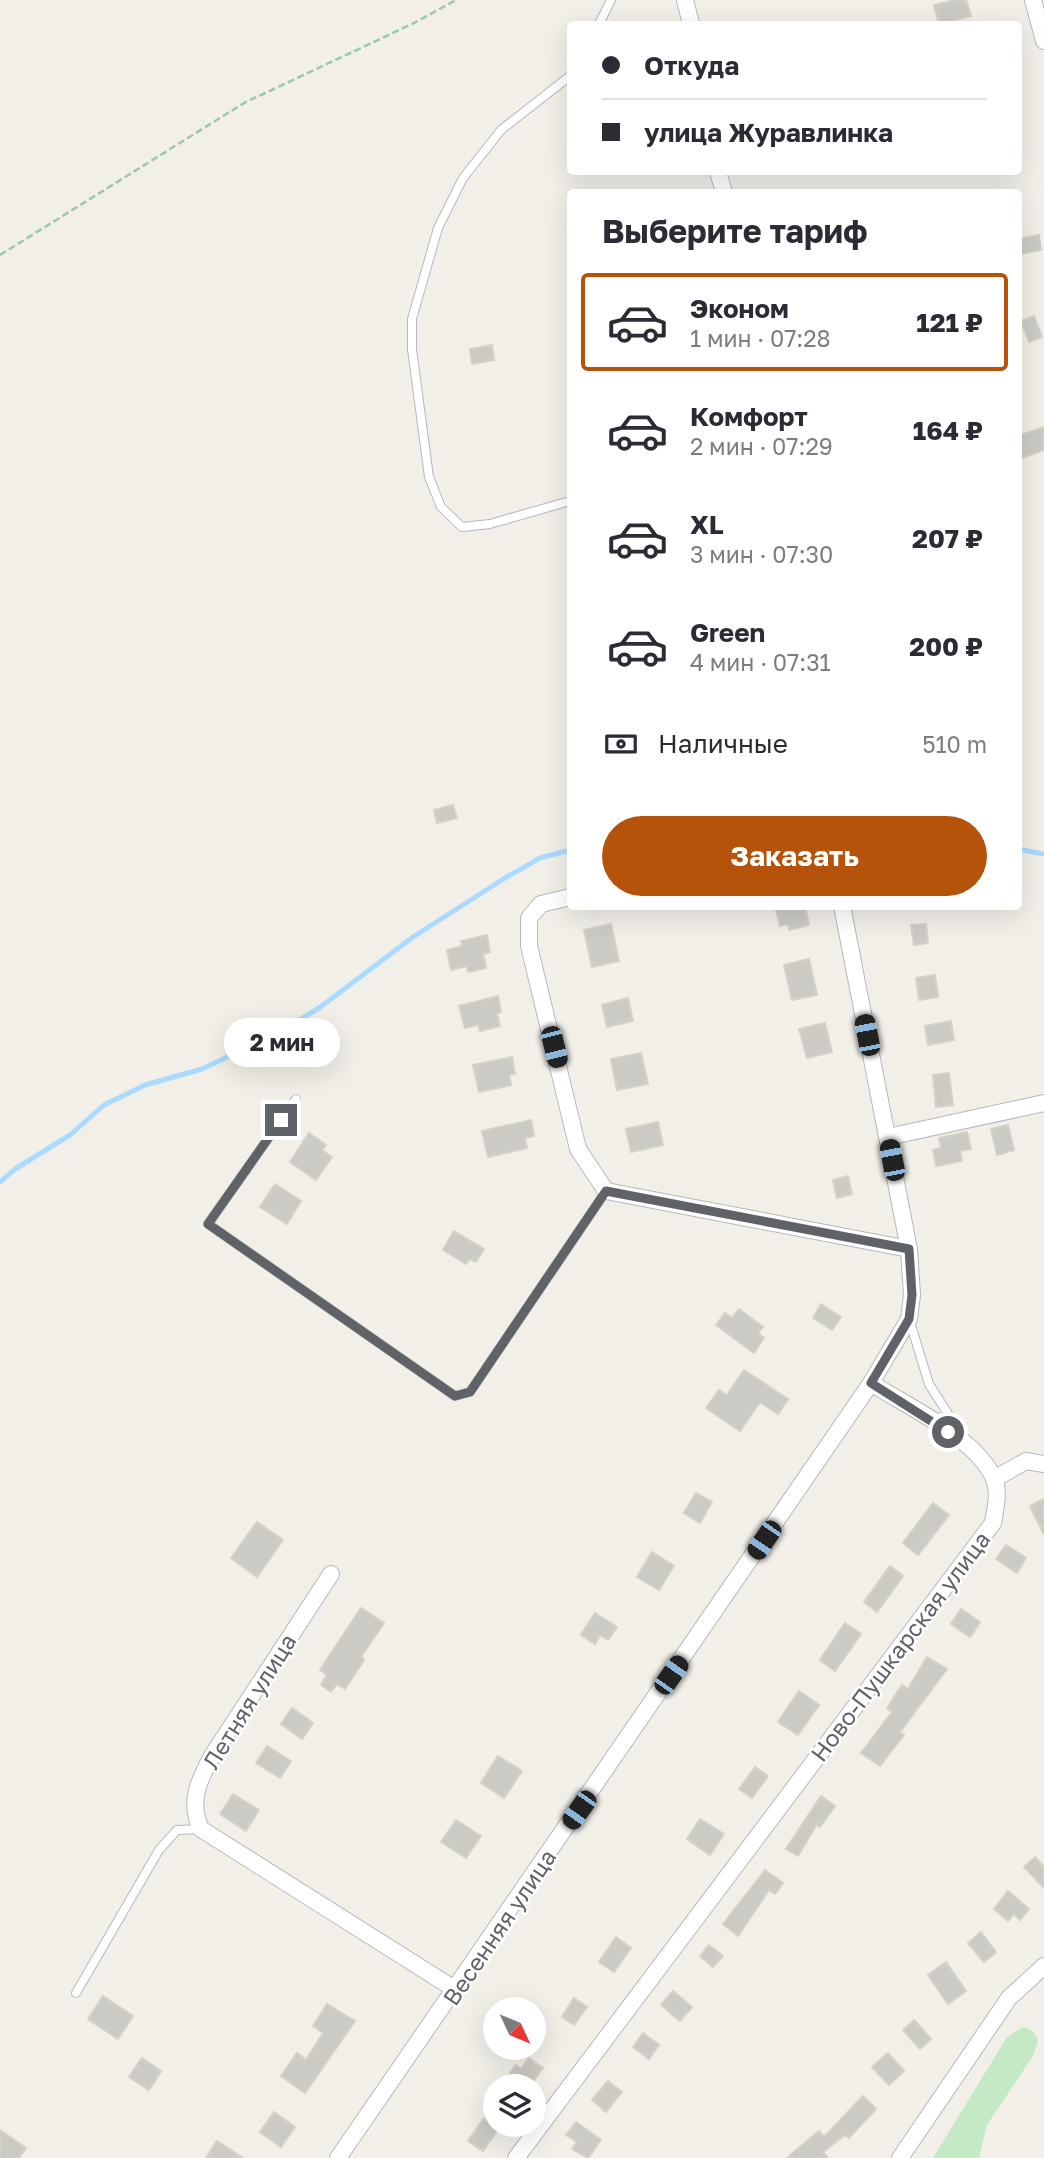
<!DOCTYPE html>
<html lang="ru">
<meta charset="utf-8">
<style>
body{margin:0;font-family:"Golos Text",sans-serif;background:#f7f7f7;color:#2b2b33;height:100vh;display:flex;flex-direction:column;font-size:26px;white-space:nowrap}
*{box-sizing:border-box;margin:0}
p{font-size:23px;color:#7c7c81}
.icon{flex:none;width:38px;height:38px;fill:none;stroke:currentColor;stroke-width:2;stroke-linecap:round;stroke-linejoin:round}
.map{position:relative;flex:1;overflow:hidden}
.panel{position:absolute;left:567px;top:189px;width:455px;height:721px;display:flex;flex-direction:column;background:#fff;border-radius:7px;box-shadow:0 7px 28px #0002}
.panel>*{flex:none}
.banner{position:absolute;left:567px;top:21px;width:455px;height:154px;border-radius:7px;box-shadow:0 7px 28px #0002;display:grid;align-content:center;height:154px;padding:0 35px;background:#fff}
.needle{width:46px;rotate:134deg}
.buttons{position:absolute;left:483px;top:1997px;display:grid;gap:14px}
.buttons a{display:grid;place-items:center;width:63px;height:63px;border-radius:50%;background:#fff;box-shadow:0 7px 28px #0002;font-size:35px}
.end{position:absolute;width:32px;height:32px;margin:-16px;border:9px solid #5f6368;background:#fff;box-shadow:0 0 0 4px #fff}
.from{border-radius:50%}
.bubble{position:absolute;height:49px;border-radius:24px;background:#fff;box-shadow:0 7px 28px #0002;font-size:23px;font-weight:700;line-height:49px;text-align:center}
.car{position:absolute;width:21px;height:42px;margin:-21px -10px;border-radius:9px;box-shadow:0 0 5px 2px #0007;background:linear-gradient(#222 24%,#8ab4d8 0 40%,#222 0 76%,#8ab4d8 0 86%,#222 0)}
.banner b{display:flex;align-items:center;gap:24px;height:66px;font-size:26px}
.banner b+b{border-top:2px solid #e1e1e2}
.banner i{width:18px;height:18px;background:#2b2b33}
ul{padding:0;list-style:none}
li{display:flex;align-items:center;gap:21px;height:98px;margin:0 14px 10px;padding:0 21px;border:4px solid transparent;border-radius:7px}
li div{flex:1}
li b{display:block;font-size:26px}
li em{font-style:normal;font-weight:700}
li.on{border-color:#b45309}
li>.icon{width:63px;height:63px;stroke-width:1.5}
h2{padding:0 35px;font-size:32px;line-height:84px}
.pay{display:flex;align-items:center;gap:18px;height:77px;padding:0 35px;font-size:26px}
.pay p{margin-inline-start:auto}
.primary-button{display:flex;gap:14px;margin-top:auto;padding:14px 35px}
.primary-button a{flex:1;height:80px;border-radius:42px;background:#b45309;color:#fff;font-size:28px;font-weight:700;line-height:80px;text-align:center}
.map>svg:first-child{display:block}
.green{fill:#c5e8c5}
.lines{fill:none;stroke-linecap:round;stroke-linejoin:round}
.stream{stroke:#aadaff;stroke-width:5}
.building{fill:#cccac5;stroke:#d6d1c6;stroke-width:2}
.service-casing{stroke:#b5b8bc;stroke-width:10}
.minor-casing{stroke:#b5b8bc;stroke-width:18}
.path{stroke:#9cc7a9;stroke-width:2.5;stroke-dasharray:7 3.5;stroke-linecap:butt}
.service{stroke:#fff;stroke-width:8}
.minor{stroke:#fff;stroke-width:16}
.route{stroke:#5f6368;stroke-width:9}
.labels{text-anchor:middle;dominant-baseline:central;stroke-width:5;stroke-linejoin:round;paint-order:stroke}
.street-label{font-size:23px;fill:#5f6368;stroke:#fff}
</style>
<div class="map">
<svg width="1044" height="2158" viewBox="0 0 1044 2158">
<rect width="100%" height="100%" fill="#f1efe8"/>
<polygon class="green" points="1023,2027 1033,2031 1038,2040 1033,2056 987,2125 979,2158 933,2158 1007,2037"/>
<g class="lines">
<g class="stream">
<polyline points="1018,849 1044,854"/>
<polyline points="0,1182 15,1169 70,1135 104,1105 145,1085 202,1069 274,1035 319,1008 413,937 505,878 540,858 570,850"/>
</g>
</g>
<g class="building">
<polygon points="955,0 966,0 971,16 939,24 934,5"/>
<polygon points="1039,235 1041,250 1020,254 1018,239"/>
<polygon points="1034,316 1042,337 1029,342 1021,321"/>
<polygon points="492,345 494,360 472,364 470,349"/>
<polygon points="1044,427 1044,450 1022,458 1018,436"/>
<polygon points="453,805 457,818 437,823 434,810"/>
<polygon points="775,906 805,906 809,925 789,930 788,924 780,926"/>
<polygon points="611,924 619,961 592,967 584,930"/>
<polygon points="926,924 928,943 914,945 911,925"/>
<polygon points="487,935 490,952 483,954 486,968 468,972 467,966 451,970 447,950 463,946 461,941"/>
<polygon points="809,959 817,995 792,1000 784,965"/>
<polygon points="935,975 938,997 919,1000 916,978"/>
<polygon points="498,996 501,1012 497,1013 500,1026 480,1031 478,1025 465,1028 459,1006"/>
<polygon points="628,998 633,1021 607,1027 602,1005"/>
<polygon points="951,1021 954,1040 928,1045 925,1026"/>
<polygon points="825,1023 832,1052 807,1058 799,1029"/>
<polygon points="641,1053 648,1084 617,1090 611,1059"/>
<polygon points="512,1057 515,1074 509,1075 511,1085 479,1092 473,1065"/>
<polygon points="949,1073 953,1105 936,1107 933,1075"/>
<polygon points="531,1120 534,1136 525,1138 527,1148 488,1157 482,1131"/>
<polygon points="658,1122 663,1145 631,1152 626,1129"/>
<polygon points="1008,1125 1014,1150 997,1155 991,1129"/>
<polygon points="967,1132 971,1149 960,1151 962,1161 936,1166 933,1150 941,1148 939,1138"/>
<polygon points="309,1133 326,1145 322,1150 332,1157 316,1180 290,1162"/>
<polygon points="848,1176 852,1194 837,1198 833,1180"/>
<polygon points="275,1184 301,1201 287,1224 260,1207"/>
<polygon points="454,1231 484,1249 476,1262 470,1259 466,1264 443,1250"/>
<polygon points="821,1304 841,1317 832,1330 813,1318"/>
<polygon points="739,1309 763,1327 758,1333 764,1338 754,1353 716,1325 725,1313 732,1318"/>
<polygon points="744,1370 788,1399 778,1414 760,1402 740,1431 706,1408 719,1390 727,1395"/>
<polygon points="696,1493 712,1502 700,1523 684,1513"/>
<polygon points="1044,1499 1044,1535 1030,1506"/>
<polygon points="933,1503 949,1515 918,1555 903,1543"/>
<polygon points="257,1522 283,1540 257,1577 231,1558"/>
<polygon points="1006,1545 1026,1558 1017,1573 996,1559"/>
<polygon points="652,1552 674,1566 659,1590 637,1577"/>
<polygon points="890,1566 903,1576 877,1612 864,1602"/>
<polygon points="361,1608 384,1623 361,1657 364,1660 345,1689 337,1684 331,1692 321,1685 327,1675 320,1670"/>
<polygon points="961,1609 980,1622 970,1637 951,1624"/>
<polygon points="595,1613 617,1627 608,1640 600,1635 595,1644 581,1635"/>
<polygon points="845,1623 861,1634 835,1671 820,1660"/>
<polygon points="927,1657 947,1669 900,1732 904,1735 880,1766 861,1753 892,1712 887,1708 902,1685 908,1689"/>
<polygon points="799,1691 819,1705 798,1735 778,1722"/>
<polygon points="292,1708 313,1723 302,1739 281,1724"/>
<polygon points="267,1746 291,1761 280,1778 256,1763"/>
<polygon points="498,1756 522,1771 504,1798 481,1783"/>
<polygon points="755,1767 768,1776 752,1798 739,1789"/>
<polygon points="233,1794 259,1810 246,1831 220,1814"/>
<polygon points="821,1796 835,1806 820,1827 817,1824 798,1856 786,1849"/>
<polygon points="700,1819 724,1834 710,1855 687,1839"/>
<polygon points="456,1820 481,1836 466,1858 441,1842"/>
<polygon points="1035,1857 1044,1867 1044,1888 1024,1867"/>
<polygon points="765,1870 783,1883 775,1894 769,1890 738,1936 723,1924"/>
<polygon points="1008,1891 1029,1909 1020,1920 1014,1914 1008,1921 994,1909"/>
<polygon points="981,1932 996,1952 984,1962 968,1943"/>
<polygon points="616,1937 631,1948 614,1972 599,1962"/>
<polygon points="709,1945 723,1956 713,1967 700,1956"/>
<polygon points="946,1962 966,1991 948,2004 928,1975"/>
<polygon points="673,1991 692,2007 680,2021 661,2005"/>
<polygon points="103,1996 133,2016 118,2039 88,2019"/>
<polygon points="574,1998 587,2007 574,2025 562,2017"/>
<polygon points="327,2004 355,2021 305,2093 281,2076 297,2053 306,2060 323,2033 313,2026"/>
<polygon points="914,2020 931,2039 920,2049 903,2030"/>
<polygon points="643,2033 659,2045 649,2059 633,2047"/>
<polygon points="888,2053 904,2071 889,2085 872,2067"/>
<polygon points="142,2058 161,2071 149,2090 129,2077"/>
<polygon points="529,2058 543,2068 530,2086 522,2086 508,2076 516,2065 521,2069"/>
<polygon points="608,2081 622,2092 606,2112 592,2100"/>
<polygon points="863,2096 876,2109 849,2138 845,2135 823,2152 828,2158 787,2158 819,2131 824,2137"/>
<polygon points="274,2112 295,2127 281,2147 260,2132"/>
<polygon points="484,2118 499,2128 483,2151 468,2141"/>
<polygon points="576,2122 601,2140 588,2158 572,2149 577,2142 566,2135"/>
<polygon points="0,2130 26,2148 19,2158 0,2158"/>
<polygon points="217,2141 243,2158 206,2158"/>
</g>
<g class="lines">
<defs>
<g id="service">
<polyline points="599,24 611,0"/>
<polyline points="570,76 501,130 463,178 438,228 412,319 412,349 429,477 441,507 462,527 490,524 570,501"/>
<polyline points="296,1099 208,1224 455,1396 470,1392 606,1191"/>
<polyline points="910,1322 929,1384 960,1433"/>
<polyline points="76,1993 159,1850 177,1830 201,1829"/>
</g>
<g id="minor">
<polyline points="685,0 691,24"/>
<polyline points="1033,0 1044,41"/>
<polyline points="718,172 724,192"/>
<polyline points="570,897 541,904 529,918 529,946 578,1149 606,1191 909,1249"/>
<polyline points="888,1137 1044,1103"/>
<polyline points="994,1479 1026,1461 1044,1464"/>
<path d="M 331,1574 L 212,1756 C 199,1780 188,1802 201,1829 L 456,1990"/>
<polyline points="338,2158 871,1383 909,1319 912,1295 909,1249 842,906"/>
<path d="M 516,2158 L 993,1523 C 995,1509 1000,1493 994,1479 C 977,1438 908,1407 871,1383"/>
<polyline points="900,2158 1009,1998 1044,1966"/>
</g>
</defs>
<use href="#service" class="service-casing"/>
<use href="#minor" class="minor-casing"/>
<polyline class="path" points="0,255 244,103 414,23 456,0"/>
<use href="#service" class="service"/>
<use href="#minor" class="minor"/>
</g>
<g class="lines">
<polyline class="route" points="281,1120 208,1224 455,1396 470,1392 606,1191 909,1249 912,1295 909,1319 871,1383 948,1432"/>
</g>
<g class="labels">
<g class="street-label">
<text transform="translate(900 1646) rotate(-53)">Ново-Пушкарская улица</text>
<text transform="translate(249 1701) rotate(-58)">Летняя улица</text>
<text transform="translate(499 1927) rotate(-56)">Весенняя улица</text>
</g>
</g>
</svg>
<div class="buttons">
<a><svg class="needle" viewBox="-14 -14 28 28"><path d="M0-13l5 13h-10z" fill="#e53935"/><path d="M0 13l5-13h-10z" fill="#7c7c81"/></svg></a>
<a><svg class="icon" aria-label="layers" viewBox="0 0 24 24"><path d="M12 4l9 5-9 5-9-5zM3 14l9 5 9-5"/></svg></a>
</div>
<i class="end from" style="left:948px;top:1432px"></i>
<i class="end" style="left:281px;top:1120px"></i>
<div class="bubble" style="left:224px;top:1018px;width:116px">2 мин</div>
<i class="car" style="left:867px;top:1035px;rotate:349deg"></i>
<i class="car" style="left:554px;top:1047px;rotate:166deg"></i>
<i class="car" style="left:892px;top:1160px;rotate:349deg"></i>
<i class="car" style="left:764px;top:1540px;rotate:214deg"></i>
<i class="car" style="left:671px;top:1675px;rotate:35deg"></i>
<i class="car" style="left:579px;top:1810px;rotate:215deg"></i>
<div class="banner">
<b><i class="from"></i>Откуда</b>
<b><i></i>улица Журавлинка</b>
</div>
<section class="panel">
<h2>Выберите тариф</h2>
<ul>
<li class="on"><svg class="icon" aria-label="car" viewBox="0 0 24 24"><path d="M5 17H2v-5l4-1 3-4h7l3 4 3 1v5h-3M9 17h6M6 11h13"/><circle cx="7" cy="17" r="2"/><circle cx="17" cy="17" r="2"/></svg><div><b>Эконом</b><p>1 мин · 07:28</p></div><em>121 ₽</em></li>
<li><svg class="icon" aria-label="car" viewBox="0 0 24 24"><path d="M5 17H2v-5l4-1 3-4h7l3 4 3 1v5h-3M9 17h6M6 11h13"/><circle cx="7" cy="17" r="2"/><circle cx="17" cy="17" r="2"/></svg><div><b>Комфорт</b><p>2 мин · 07:29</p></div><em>164 ₽</em></li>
<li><svg class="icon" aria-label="car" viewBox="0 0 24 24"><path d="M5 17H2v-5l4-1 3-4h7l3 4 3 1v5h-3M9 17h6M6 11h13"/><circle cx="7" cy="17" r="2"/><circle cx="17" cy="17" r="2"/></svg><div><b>XL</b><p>3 мин · 07:30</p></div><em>207 ₽</em></li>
<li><svg class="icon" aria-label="car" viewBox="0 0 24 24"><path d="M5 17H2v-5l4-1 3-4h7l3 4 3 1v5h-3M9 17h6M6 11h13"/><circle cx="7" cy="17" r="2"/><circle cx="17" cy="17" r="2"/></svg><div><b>Green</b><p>4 мин · 07:31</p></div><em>200 ₽</em></li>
</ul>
<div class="pay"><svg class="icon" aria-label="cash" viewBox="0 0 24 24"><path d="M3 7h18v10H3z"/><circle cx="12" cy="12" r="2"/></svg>Наличные<p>510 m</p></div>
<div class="primary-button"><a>Заказать</a></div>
</section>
</div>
